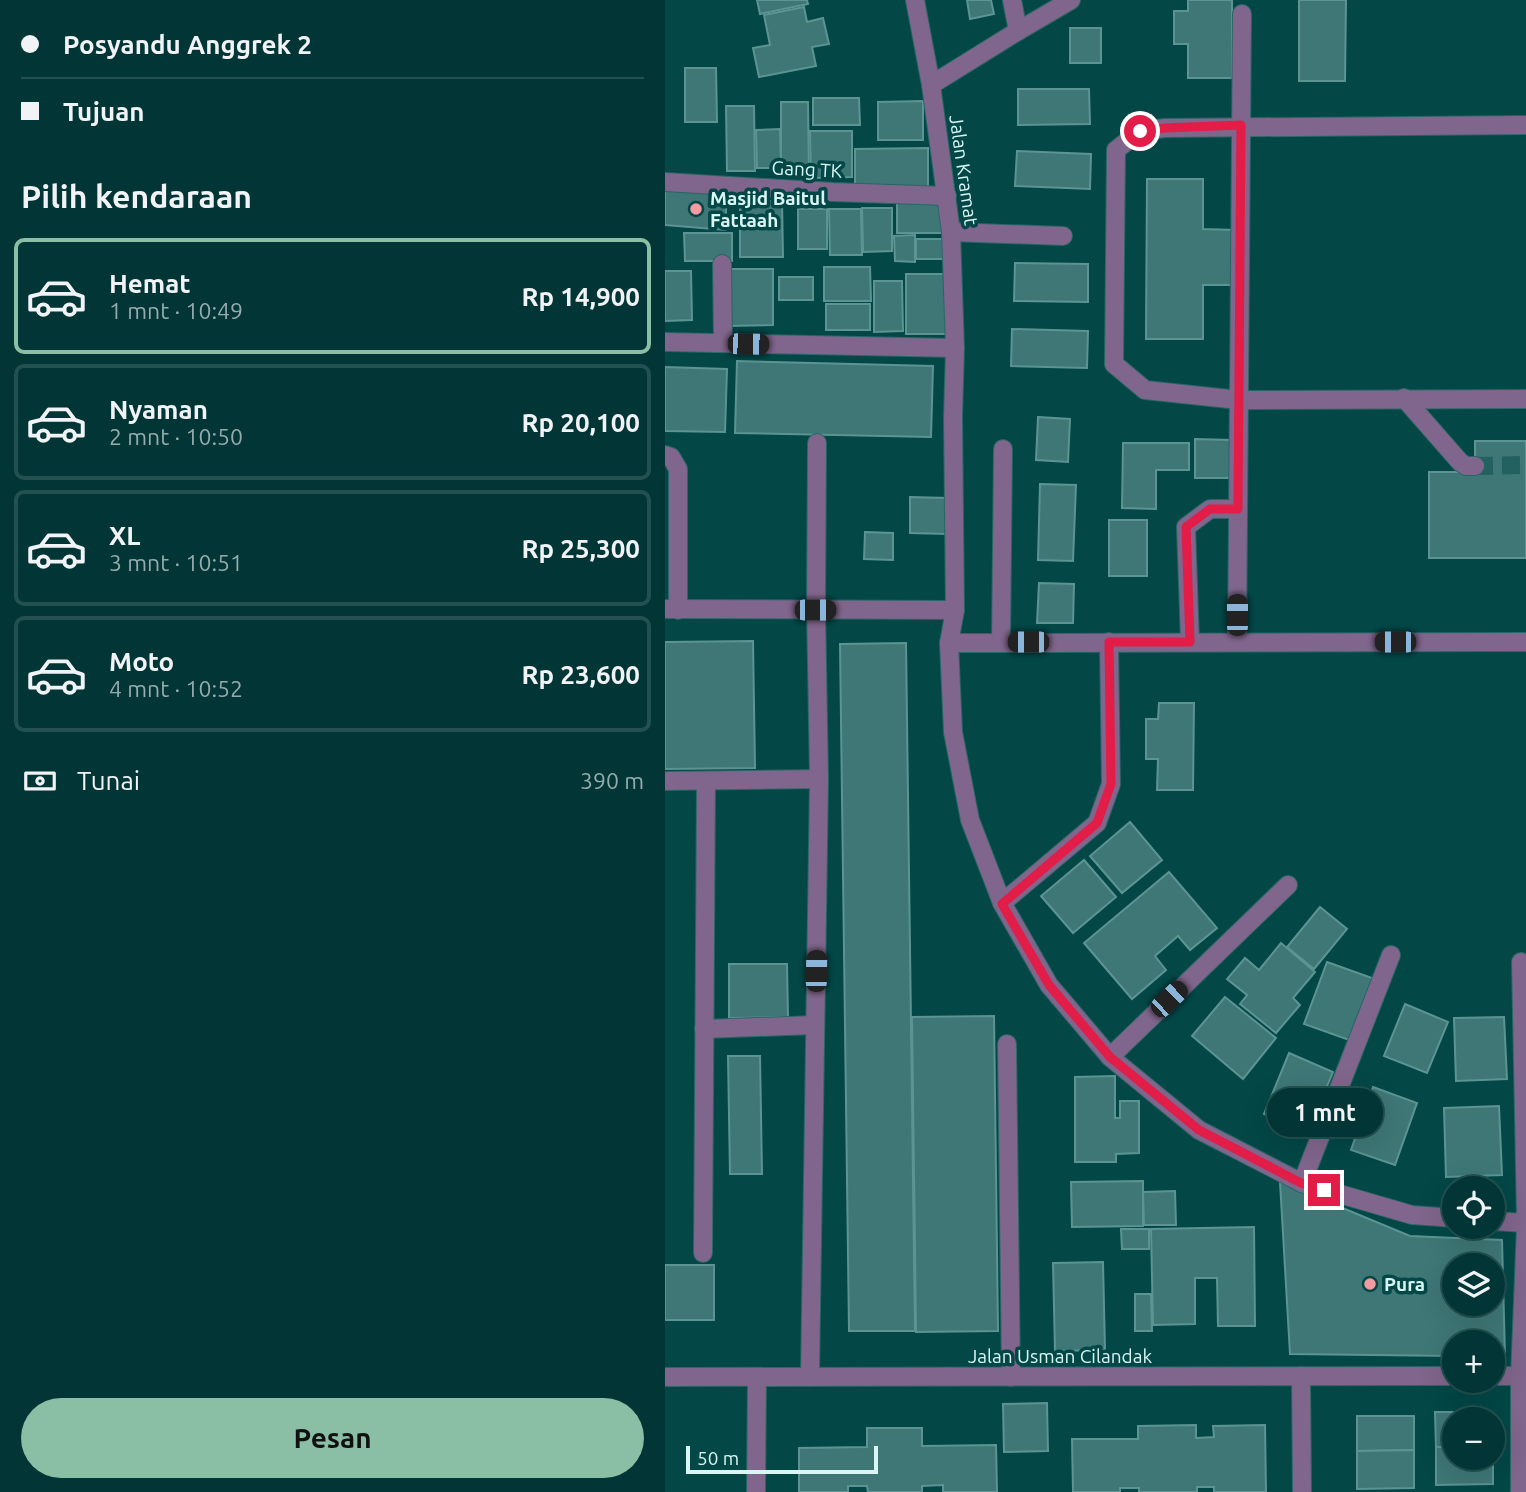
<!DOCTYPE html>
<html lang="id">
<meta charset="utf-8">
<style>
body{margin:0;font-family:Ubuntu,sans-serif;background:#104041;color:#f1f3f6;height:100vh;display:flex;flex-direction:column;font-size:26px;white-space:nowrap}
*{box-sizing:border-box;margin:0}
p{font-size:23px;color:#96abad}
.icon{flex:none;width:38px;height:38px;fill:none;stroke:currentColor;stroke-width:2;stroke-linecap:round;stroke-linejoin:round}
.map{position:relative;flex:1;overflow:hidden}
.drawer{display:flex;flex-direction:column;background:#023535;width:665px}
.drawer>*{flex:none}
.hud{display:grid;align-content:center;height:154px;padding:0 21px;background:#023535}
.tools{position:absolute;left:777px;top:1176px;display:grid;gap:14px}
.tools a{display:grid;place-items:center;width:63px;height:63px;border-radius:50%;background:#023535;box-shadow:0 7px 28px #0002,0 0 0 2px #235050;font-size:35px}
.scale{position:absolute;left:21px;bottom:18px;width:192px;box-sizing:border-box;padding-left:7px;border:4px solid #d9f6f5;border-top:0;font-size:19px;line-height:24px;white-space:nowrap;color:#d9f6f5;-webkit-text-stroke:5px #034747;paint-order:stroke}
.end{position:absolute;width:32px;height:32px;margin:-16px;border:9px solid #e11d48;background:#fff;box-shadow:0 0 0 4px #fff}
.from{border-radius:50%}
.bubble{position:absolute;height:49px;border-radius:24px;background:#023535;box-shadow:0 7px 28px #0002,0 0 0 2px #235050;font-size:23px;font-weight:700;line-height:49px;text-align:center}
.car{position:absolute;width:21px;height:42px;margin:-21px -10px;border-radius:9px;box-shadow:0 0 5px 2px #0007;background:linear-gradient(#222 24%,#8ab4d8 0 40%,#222 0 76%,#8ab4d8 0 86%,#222 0)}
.hud b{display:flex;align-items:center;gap:24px;height:66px;font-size:26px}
.hud b+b{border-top:2px solid #235050}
.hud i{width:18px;height:18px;background:#f1f3f6}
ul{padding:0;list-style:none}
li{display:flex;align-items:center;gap:21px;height:116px;margin:0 14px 10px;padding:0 7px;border:4px solid #235050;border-radius:10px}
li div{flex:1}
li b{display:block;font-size:26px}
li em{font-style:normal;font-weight:700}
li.on{border-color:#8abfa5}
li>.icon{width:63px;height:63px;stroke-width:1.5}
h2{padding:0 21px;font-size:32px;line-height:84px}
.pay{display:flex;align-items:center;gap:18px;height:77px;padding:0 21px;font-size:26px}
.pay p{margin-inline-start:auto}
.primary-button{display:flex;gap:14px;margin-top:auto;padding:14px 21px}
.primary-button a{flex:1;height:80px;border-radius:42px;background:#8abfa5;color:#111;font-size:28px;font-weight:700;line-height:80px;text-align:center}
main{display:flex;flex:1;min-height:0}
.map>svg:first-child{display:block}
.building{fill:#3e7776;stroke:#5b9493;stroke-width:2;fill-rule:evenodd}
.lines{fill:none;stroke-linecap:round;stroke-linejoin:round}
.minor-tunnel{stroke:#236161;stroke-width:18;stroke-dasharray:18 9;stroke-linecap:butt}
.minor-casing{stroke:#2a6666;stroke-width:20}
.minor{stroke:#80658c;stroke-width:18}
.route{stroke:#e11d48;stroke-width:9}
.poi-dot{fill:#f49aa1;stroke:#034747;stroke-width:2.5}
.labels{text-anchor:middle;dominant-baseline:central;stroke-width:7;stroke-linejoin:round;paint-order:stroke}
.street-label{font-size:19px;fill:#d9f6f5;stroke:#034747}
.poi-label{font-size:19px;font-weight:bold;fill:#d9f6f5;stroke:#034747;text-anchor:start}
</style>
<main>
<section class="drawer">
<div class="hud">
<b><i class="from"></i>Posyandu Anggrek 2</b>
<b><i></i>Tujuan</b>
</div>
<h2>Pilih kendaraan</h2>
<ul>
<li class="on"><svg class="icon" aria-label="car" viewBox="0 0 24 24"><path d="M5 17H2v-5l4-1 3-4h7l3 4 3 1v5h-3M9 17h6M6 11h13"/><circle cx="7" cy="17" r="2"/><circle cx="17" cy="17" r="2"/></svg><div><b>Hemat</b><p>1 mnt · 10:49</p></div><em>Rp 14,900</em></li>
<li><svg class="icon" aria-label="car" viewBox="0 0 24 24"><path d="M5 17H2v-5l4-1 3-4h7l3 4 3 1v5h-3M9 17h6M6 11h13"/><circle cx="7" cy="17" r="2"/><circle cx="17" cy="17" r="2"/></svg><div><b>Nyaman</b><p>2 mnt · 10:50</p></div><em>Rp 20,100</em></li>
<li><svg class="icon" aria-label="car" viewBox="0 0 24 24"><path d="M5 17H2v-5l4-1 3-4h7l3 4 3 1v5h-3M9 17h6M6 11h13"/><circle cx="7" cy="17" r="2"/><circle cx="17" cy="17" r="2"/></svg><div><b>XL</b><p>3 mnt · 10:51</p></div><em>Rp 25,300</em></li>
<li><svg class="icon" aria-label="car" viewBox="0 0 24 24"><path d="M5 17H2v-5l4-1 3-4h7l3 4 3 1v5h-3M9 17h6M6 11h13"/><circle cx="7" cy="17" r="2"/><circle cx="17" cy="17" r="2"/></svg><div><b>Moto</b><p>4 mnt · 10:52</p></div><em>Rp 23,600</em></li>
</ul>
<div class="pay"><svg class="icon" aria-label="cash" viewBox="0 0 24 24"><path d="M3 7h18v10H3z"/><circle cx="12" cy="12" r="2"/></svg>Tunai<p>390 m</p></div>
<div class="primary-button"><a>Pesan</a></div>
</section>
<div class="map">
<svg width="861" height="1492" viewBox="0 0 861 1492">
<rect width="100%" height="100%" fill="#034747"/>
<g class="building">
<polygon points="92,0 142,0 143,4 95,14"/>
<polygon points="302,0 326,0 329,14 305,19"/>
<polygon points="523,0 567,0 567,78 523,78 523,44 509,44 509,11 523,11"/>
<polygon points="634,0 681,0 680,81 634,81"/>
<polygon points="139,7 142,22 158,18 164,44 147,47 151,66 94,77 88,48 105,45 99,15"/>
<rect x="405" y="28" width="31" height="35"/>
<polygon points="20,68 51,68 52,122 20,122"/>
<polygon points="353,89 424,89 425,124 353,125"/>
<polygon points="148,98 194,98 195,125 148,125"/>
<polygon points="258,101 258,140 213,140 213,102"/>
<polygon points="116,102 143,102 144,176 116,176"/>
<polygon points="61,106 89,106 90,171 62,171"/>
<polygon points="115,129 116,168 92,168 91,130"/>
<polygon points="145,131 187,131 187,177 146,178"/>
<polygon points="263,148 263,187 190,188 190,149"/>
<polygon points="352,151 426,154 425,189 350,186"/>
<polygon points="482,179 538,179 538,229 570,230 569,285 538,285 538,339 481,339"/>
<polygon points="0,188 62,193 60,230 0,225"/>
<polygon points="75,201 117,201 118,257 75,257"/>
<rect x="232" y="201" width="45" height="32"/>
<polygon points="197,208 227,208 227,251 198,252"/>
<rect x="133" y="209" width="29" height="40"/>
<polygon points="164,209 196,209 197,255 165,255"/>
<polygon points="19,233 67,233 67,261 20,261"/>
<polygon points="250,235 250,262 230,261 229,236"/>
<rect x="251" y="239" width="31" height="20"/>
<polygon points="350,263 423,264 423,302 349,301"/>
<polygon points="159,267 205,267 206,301 159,301"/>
<polygon points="63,269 108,269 108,325 64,326"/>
<polygon points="0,271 26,271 27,320 0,321"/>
<rect x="241" y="274" width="41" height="60"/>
<rect x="114" y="277" width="34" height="23"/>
<polygon points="209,281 237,281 238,331 209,332"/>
<rect x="161" y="304" width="44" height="26"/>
<polygon points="347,329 423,331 422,368 346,366"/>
<polygon points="72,361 268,366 266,437 70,433"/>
<polygon points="0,367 62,369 60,432 0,431"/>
<polygon points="373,417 405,419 403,462 371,460"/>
<polygon points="530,439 566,440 566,478 530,478"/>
<polygon points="810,441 861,441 861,558 764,558 764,472 810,472"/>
<polygon points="458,443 524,443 524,470 491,470 491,509 457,508"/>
<polygon points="375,484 411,485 408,561 373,560"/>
<polygon points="245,497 283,498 282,534 245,533"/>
<rect x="444" y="520" width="38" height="56"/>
<polygon points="200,532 228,533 228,560 199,559"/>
<polygon points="374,583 409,584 408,623 372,623"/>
<polygon points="88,641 90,768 0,769 0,642"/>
<polygon points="241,643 250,1331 184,1331 175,644"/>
<polygon points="494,703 529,703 528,790 492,790 493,759 481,759 481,719 493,719"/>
<polygon points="465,822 497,860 457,893 425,856"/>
<polygon points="419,860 451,897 408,933 376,896"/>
<polygon points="504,872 552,928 525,950 513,936 490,956 501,970 467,999 419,943"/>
<polygon points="655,907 682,929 649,969 622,947"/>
<polygon points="616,943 650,972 628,998 635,1005 611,1033 575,1004 582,995 562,979 580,958 594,970"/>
<polygon points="662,962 710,979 687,1041 639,1024"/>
<polygon points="64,964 122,964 123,1017 64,1018"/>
<polygon points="560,997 611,1038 578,1079 527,1036"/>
<polygon points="740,1004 783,1022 762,1073 719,1056"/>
<polygon points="329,1016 333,1331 251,1332 247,1017"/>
<polygon points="839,1017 842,1079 791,1081 789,1018"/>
<polygon points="624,1053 668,1072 643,1132 599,1114"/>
<polygon points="63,1056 95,1056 97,1174 65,1174"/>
<polygon points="450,1076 450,1118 455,1118 455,1101 474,1101 474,1153 451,1154 451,1162 410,1162 410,1077"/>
<polygon points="708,1087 752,1103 730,1165 686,1150"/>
<polygon points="834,1106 837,1175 781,1177 779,1108"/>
<polygon points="478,1181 478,1226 407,1227 406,1182"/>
<path d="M 615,1182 L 745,1236 L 837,1240 L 840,1356 L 828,1356 L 828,1342 L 789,1342 L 789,1356 L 625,1354 ZM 789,1265 L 828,1265 L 828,1304 L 789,1304 Z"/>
<polygon points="510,1191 511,1225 479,1225 478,1192"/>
<polygon points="589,1227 590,1326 553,1326 552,1278 530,1278 530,1324 488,1325 486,1229"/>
<polygon points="456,1229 484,1229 484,1249 457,1249"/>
<polygon points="438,1262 440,1350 390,1351 388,1263"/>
<rect x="0" y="1265" width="49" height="55"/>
<polygon points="470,1294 486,1294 487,1331 470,1331"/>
<polygon points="382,1403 383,1451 339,1452 338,1404"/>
<polygon points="770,1412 827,1412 827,1419 789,1419 789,1447 771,1447"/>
<polygon points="692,1416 749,1416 749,1450 692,1451"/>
<polygon points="531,1425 531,1438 549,1437 548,1426 600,1425 601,1492 549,1492 549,1487 532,1487 532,1492 474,1492 474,1488 455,1488 455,1492 408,1492 407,1439 473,1439 473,1426"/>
<polygon points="202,1428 257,1428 257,1446 331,1445 332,1492 278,1492 278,1485 257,1486 257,1492 203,1492 202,1486 183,1486 183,1492 134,1492 134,1448 202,1447"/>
<polygon points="771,1447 789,1447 789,1458 828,1458 828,1484 771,1485"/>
<polygon points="749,1450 749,1488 692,1489 692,1451"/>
</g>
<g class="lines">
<polyline class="minor-tunnel" points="810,466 861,465"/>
<defs>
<g id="minor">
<polyline points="250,0 266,85 286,232 290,348 288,417 290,610 284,643 288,732 305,820 337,903 384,985 445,1057 534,1130 637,1183 747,1215 789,1218"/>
<polyline points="353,31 406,0"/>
<polyline points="266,85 353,31 347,0"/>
<polyline points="861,125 500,128 475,131 451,150 449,364 480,390 574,400 861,399"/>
<polyline points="0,182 168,192 282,196"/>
<polyline points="286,232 398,236"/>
<polyline points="57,264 58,343"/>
<polyline points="0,342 290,348"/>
<polyline points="739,398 795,462 801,466 810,466"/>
<polyline points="0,455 6,457 13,469 13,610"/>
<polyline points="0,609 290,610"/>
<polyline points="525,642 521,527 545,509 573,509"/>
<polyline points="572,642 577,14"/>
<polyline points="284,643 861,642"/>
<polyline points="336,643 338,449"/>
<polyline points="0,781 154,779"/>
<polyline points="337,903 432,823 446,784 444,642"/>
<polyline points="856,962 861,1218"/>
<polyline points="39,1029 150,1025"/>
<polyline points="342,1044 346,1377"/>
<polyline points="445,1057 623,885"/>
<polyline points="637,1183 726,955"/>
<polyline points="828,1221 861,1223"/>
<polyline points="38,1253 41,781"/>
<polyline points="636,1376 637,1492"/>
<polyline points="828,1376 861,1376"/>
<polyline points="0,1377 789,1376"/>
<polyline points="145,1377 154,779 151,609 152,443"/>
<polyline points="91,1492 92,1377"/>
<polyline points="855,1492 855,1376 861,1226"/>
</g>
</defs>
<use href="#minor" class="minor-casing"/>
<use href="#minor" class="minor"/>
</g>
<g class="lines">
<polyline class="route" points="475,131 500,128 576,125 573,509 545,509 521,527 525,642 444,642 446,784 432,823 337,904 384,985 445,1057 534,1130 636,1183 659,1190"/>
</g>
<g class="poi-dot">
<circle cx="31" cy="209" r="7"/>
<circle cx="705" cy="1284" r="7"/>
</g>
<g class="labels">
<g class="street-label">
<text transform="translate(142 169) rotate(3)">Gang TK</text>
<text transform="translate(299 170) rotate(82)">Jalan Kramat</text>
<text x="395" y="1356">Jalan Usman Cilandak</text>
</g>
<g class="poi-label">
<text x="45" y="198">Masjid Baitul<tspan x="45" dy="22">Fattaah</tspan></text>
<text x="719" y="1284">Pura</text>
</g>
</g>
</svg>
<div class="tools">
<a><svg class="icon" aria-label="locate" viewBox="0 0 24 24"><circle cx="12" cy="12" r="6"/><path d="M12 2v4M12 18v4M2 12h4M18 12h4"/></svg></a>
<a><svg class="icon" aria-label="layers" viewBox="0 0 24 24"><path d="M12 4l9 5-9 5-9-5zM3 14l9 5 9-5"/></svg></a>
<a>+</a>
<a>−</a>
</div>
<div class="scale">50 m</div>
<i class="end from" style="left:475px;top:131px"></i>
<i class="end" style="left:659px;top:1190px"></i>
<div class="bubble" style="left:602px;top:1088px;width:116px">1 mnt</div>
<i class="car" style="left:83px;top:344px;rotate:91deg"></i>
<i class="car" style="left:150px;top:610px;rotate:90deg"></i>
<i class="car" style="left:572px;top:615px;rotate:0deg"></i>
<i class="car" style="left:363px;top:642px;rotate:270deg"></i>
<i class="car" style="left:730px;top:642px;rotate:270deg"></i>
<i class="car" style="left:151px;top:971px;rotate:1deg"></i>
<i class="car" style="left:504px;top:999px;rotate:46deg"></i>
</div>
</main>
